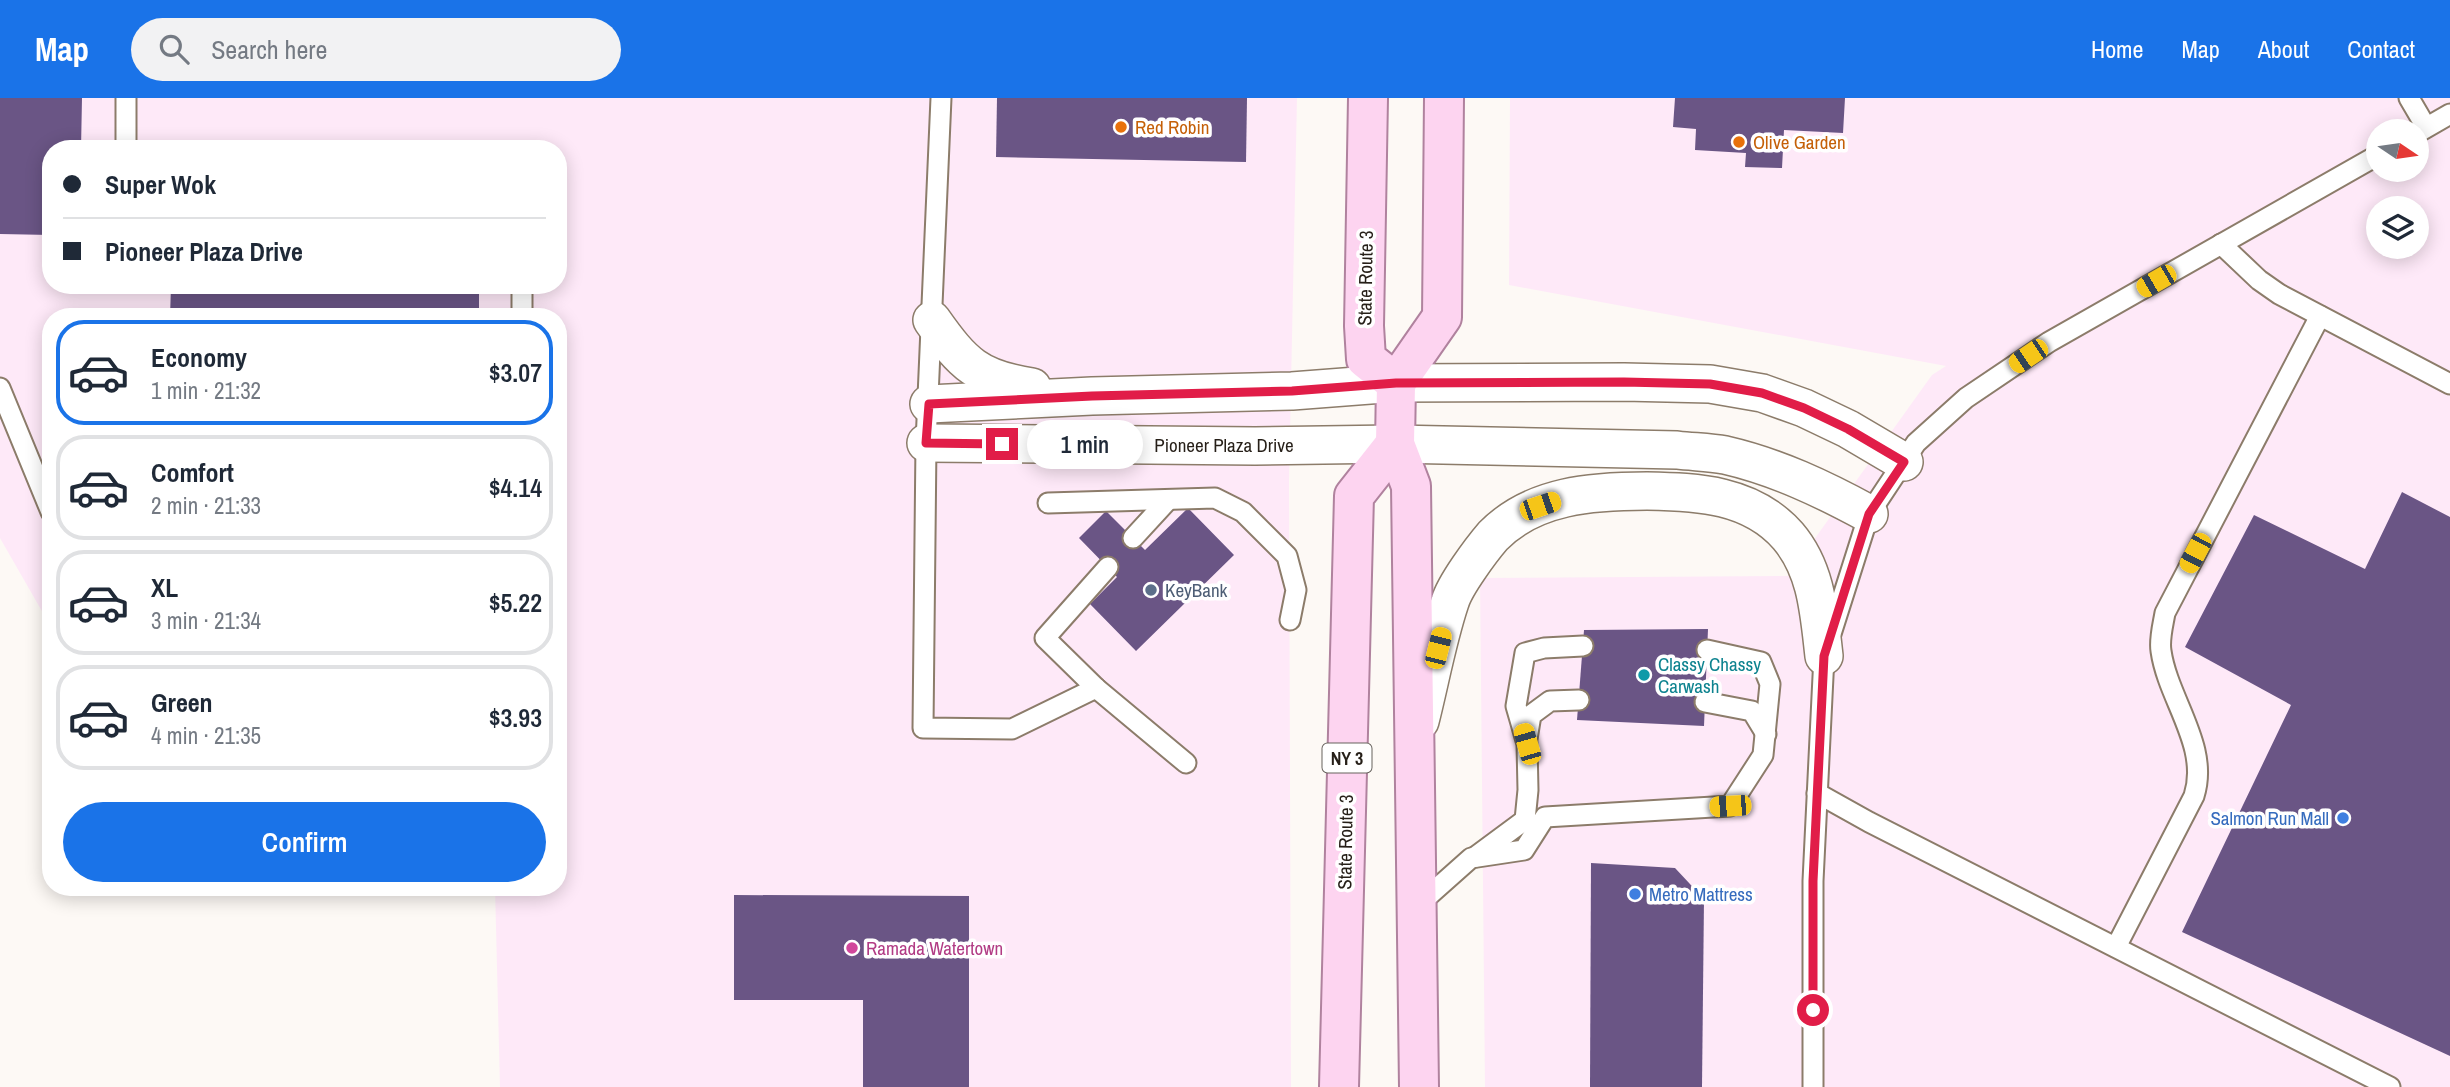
<!DOCTYPE html>
<meta charset="utf-8">
<style>
body{margin:0;font-family:"Archivo Narrow",sans-serif;background:#f2f2f3;color:#1f2937;height:100vh;display:flex;flex-direction:column;font-size:26px;white-space:nowrap}
*{box-sizing:border-box;margin:0}
p{font-size:23px;color:#747a83}
.icon{flex:none;width:38px;height:38px;fill:none;stroke:currentColor;stroke-width:2;stroke-linecap:round;stroke-linejoin:round}
.map{position:relative;flex:1;overflow:hidden}
.sheet{position:absolute;left:42px;top:210px;width:525px;height:588px;display:flex;flex-direction:column;background:#fff;border-radius:28px;box-shadow:0 4px 18px #0003}
.sheet>*{flex:none}
.guide{position:absolute;left:42px;top:42px;width:525px;height:154px;border-radius:28px;box-shadow:0 4px 18px #0003;display:grid;align-content:center;height:154px;padding:0 21px;background:#fff}
.needle{width:46px;rotate:103deg}
.controls{position:absolute;left:2366px;top:21px;display:grid;gap:14px}
.controls a{display:grid;place-items:center;width:63px;height:63px;border-radius:50%;background:#fff;box-shadow:0 4px 18px #0003;font-size:35px}
.end{position:absolute;width:32px;height:32px;margin:-16px;border:9px solid #e11d48;background:#fff;box-shadow:0 0 0 4px #fff}
.from{border-radius:50%}
.bubble{position:absolute;height:49px;border-radius:24px;background:#fff;box-shadow:0 4px 18px #0003;font-size:23px;font-weight:600;line-height:49px;text-align:center}
.car{position:absolute;width:21px;height:42px;margin:-21px -10px;border-radius:9px;box-shadow:0 0 5px 2px #0007;background:linear-gradient(#f5c518 24%,#345 0 40%,#f5c518 0 76%,#345 0 86%,#f5c518 0)}
.guide b{display:flex;align-items:center;gap:24px;height:66px;font-size:26px}
.guide b+b{border-top:2px solid #e0e1e3}
.guide i{width:18px;height:18px;background:#1f2937}
ul{padding:12px 0 0;list-style:none}
li{display:flex;align-items:center;gap:21px;height:105px;margin:0 14px 10px;padding:0 7px;border:4px solid #e0e1e3;border-radius:28px}
li div{flex:1}
li b{display:block;font-size:26px}
li em{font-style:normal;font-weight:600}
li.active{border-color:#1a73e8}
li>.icon{width:63px;height:63px;stroke-width:1.5}
.action{display:flex;gap:14px;margin-top:auto;padding:14px 21px}
.action a{flex:1;height:80px;border-radius:42px;background:#1a73e8;color:#fff;font-size:28px;font-weight:600;line-height:80px;text-align:center}
header{display:flex;align-items:center;gap:42px;box-sizing:border-box;height:98px;padding:0 35px;background:#1a73e8;color:#fff}
header strong{font-size:33px}
nav{display:flex;gap:38px;margin-inline-start:auto;font-size:24px}
.search{width:490px;height:63px;background:#f2f2f3;display:flex;align-items:center;gap:18px;box-sizing:border-box;padding:0 24px;border-radius:38px;color:#747a83;font-size:26px}
.map>svg:first-child{display:block}
.commercial{fill:#fee9f8;fill-rule:evenodd}
.building{fill:#6a5585}
.lines{fill:none;stroke-linecap:round;stroke-linejoin:round}
.lane-casing{stroke:#8c7c6a;stroke-width:23}
.street-casing{stroke:#8c7c6a;stroke-width:40}
.primary-casing{stroke:#b0829e;stroke-width:42}
.lane{stroke:#fff;stroke-width:19}
.street{stroke:#fff;stroke-width:37}
.primary{stroke:#fdd4f0;stroke-width:38}
.route{stroke:#e11d48;stroke-width:9}
.food-dot{fill:#e8710a;stroke:#fff;stroke-width:2.5}
.service-dot{fill:#5c6f8a;stroke:#fff;stroke-width:2.5}
.culture-dot{fill:#0f9aa8;stroke:#fff;stroke-width:2.5}
.shop-dot{fill:#3f7fe0;stroke:#fff;stroke-width:2.5}
.hotel-dot{fill:#d1479c;stroke:#fff;stroke-width:2.5}
.labels{text-anchor:middle;dominant-baseline:central;stroke-width:7;stroke-linejoin:round;paint-order:stroke}
.shield{fill:#fff;stroke:#67625d;stroke-width:2}
.shield-label{font-size:18px;font-weight:bold;fill:#261f18}
.food-label{font-size:19px;fill:#c56008;stroke:#fff;text-anchor:start}
.street-label{font-size:19px;fill:#261f18;stroke:#fff}
.service-label{font-size:19px;fill:#4e5e75;stroke:#fff;text-anchor:start}
.culture-label{font-size:19px;fill:#0d838f;stroke:#fff;text-anchor:start}
.shop-label{font-size:19px;fill:#366cbe;stroke:#fff;text-anchor:end}
.hotel-label{font-size:19px;fill:#b23c85;stroke:#fff;text-anchor:start}
</style>
<header>
<strong>Map</strong>
<div class="search"><svg class="icon" aria-label="search" viewBox="0 0 24 24"><circle cx="10" cy="10" r="6"/><path d="M15 15l6 6"/></svg>Search here</div>
<nav><a>Home</a><a>Map</a><a>About</a><a>Contact</a></nav>
</header>
<div class="map">
<svg width="2450" height="989" viewBox="0 0 2450 989">
<rect width="100%" height="100%" fill="#fdf9f5"/>
<g class="commercial">
<path d="M 0,0 L 1297,0 L 1289,382 L 1291,989 L 500,989 L 495,789 L 558,789 L 558,219 L 51,219 L 51,529 L 0,440 ZM 51,51 L 558,51 L 558,187 L 51,187 Z"/>
<path d="M 1510,0 L 2450,0 L 2450,989 L 1485,989 L 1480,480 L 1788,478 L 1932,277 L 1946,268 L 1509,187 ZM 2378,33 L 2417,33 L 2417,72 L 2378,72 ZM 2378,110 L 2417,110 L 2417,149 L 2378,149 Z"/>
</g>
<g class="building">
<polygon points="0,0 82,0 81,51 51,51 51,137 0,136"/>
<polygon points="997,0 1247,0 1246,64 996,59"/>
<polygon points="1675,0 1845,0 1843,35 1784,32 1782,70 1745,69 1746,55 1695,52 1696,31 1673,29"/>
<polygon points="171,187 479,187 479,219 170,219"/>
<polygon points="2402,394 2450,419 2450,958 2182,834 2291,607 2185,549 2254,417 2365,471"/>
<polygon points="1188,410 1234,457 1136,553 1090,506 1117,479 1079,440 1106,413 1145,452"/>
<polygon points="1708,531 1704,628 1577,622 1584,532"/>
<polygon points="1591,765 1675,770 1704,801 1702,989 1590,989"/>
<polygon points="734,797 969,798 969,989 863,989 863,902 734,902"/>
</g>
<g class="lines">
<defs>
<g id="lane">
<polyline points="941,0 926,345 923,630 1012,631 1096,590"/>
<polyline points="2409,0 2426,29"/>
<polyline points="2417,35 2450,16"/>
<polyline points="126,51 126,0"/>
<polyline points="2221,146 2259,182 2279,196 2450,286"/>
<polyline points="522,219 522,187"/>
<polyline points="0,290 51,414"/>
<polyline points="1048,405 1215,400 1243,414 1287,458 1296,492 1290,522"/>
<polyline points="1133,440 1168,402"/>
<polyline points="1108,469 1045,540 1096,590 1186,665"/>
<polyline points="1705,604 1752,613 1766,636"/>
<polyline points="1527,641 1531,617 1550,603 1579,602"/>
<polyline points="1817,695 1869,724 2390,989"/>
<polyline points="1475,759 1525,722 1528,692 1527,646 1516,608 1525,555 1544,550 1583,548"/>
<polyline points="1417,808 1471,760 1524,752 1545,719 1730,708 1763,657 1770,586 1761,564 1707,552"/>
<path d="M 2116,849 L 2194,698 C 2210,648 2168,602 2161,553 C 2159,541 2163,527 2165,515 L 2320,218"/>
<polyline points="1813,989 1813,783 1824,558 1869,416 1916,345 1966,300 2049,244 2378,57"/>
</g>
<g id="street">
<path d="M 932,222 C 963,266 978,281 1032,289"/>
<polyline points="929,306 1092,298 1292,293 1396,285 1624,284 1710,286 1762,295 1804,310 1848,331 1904,364"/>
<path d="M 926,345 L 1255,348 L 1395,346 L 1677,352 C 1693,354 1709,354 1725,357 C 1777,369 1823,391 1869,416"/>
<path d="M 1420,623 C 1430,584 1437,543 1450,504 C 1455,487 1481,452 1493,438 C 1533,397 1593,393 1647,393 C 1698,394 1751,396 1788,438 C 1817,472 1819,515 1824,558"/>
</g>
<g id="primary">
<polyline points="1368,0 1364,228 1366,261 1396,285"/>
<polyline points="1396,285 1395,346 1411,388 1419,989"/>
<polyline points="1396,285 1442,219 1444,0"/>
<polyline points="1339,989 1354,398 1395,346"/>
</g>
</defs>
<use href="#lane" class="lane-casing"/>
<use href="#street" class="street-casing"/>
<use href="#primary" class="primary-casing"/>
<use href="#lane" class="lane"/>
<use href="#street" class="street"/>
<use href="#primary" class="primary"/>
</g>
<g class="lines">
<polyline class="route" points="1002,346 926,345 929,306 1092,298 1292,293 1396,285 1624,284 1710,286 1762,295 1804,310 1848,331 1904,364 1869,416 1824,558 1813,783 1813,912"/>
</g>
<g class="food-dot">
<circle cx="1121" cy="29" r="7"/>
<circle cx="1739" cy="44" r="7"/>
</g>
<circle class="service-dot" cx="1151" cy="492" r="7"/>
<circle class="culture-dot" cx="1644" cy="577" r="7"/>
<g class="shop-dot">
<circle cx="2343" cy="720" r="7"/>
<circle cx="1635" cy="796" r="7"/>
</g>
<circle class="hotel-dot" cx="852" cy="850" r="7"/>
<g class="labels">
<rect class="shield" x="1322.5" y="645.5" width="49" height="29" rx="5"/>
<g class="shield-label">
<text x="1347" y="660">NY 3</text>
</g>
<g class="food-label">
<text x="1135" y="29">Red Robin</text>
<text x="1753" y="44">Olive Garden</text>
</g>
<g class="street-label">
<text transform="translate(1365 180) rotate(-89)">State Route 3</text>
<text x="1224" y="347">Pioneer Plaza Drive</text>
<text transform="translate(1345 744) rotate(-89)">State Route 3</text>
</g>
<g class="service-label">
<text x="1165" y="492">KeyBank</text>
</g>
<g class="culture-label">
<text x="1658" y="566">Classy Chassy<tspan x="1658" dy="22">Carwash</tspan></text>
</g>
<g class="shop-label">
<text x="2329" y="720">Salmon Run Mall</text>
<text x="1649" y="796" text-anchor="start">Metro Mattress</text>
</g>
<g class="hotel-label">
<text x="866" y="850">Ramada Watertown</text>
</g>
</g>
</svg>
<div class="controls">
<a><svg class="needle" viewBox="-14 -14 28 28"><path d="M0-13l5 13h-10z" fill="#e53935"/><path d="M0 13l5-13h-10z" fill="#747a83"/></svg></a>
<a><svg class="icon" aria-label="layers" viewBox="0 0 24 24"><path d="M12 4l9 5-9 5-9-5zM3 14l9 5 9-5"/></svg></a>
</div>
<i class="end from" style="left:1813px;top:912px"></i>
<i class="end" style="left:1002px;top:346px"></i>
<div class="bubble" style="left:1027px;top:322px;width:116px">1 min</div>
<i class="car" style="left:2156px;top:183px;rotate:240deg"></i>
<i class="car" style="left:2028px;top:258px;rotate:236deg"></i>
<i class="car" style="left:1540px;top:408px;rotate:71deg"></i>
<i class="car" style="left:2195px;top:455px;rotate:208deg"></i>
<i class="car" style="left:1438px;top:550px;rotate:14deg"></i>
<i class="car" style="left:1527px;top:646px;rotate:344deg"></i>
<i class="car" style="left:1730px;top:708px;rotate:267deg"></i>
<div class="guide">
<b><i class="from"></i>Super Wok</b>
<b><i></i>Pioneer Plaza Drive</b>
</div>
<section class="sheet">
<ul>
<li class="active"><svg class="icon" aria-label="car" viewBox="0 0 24 24"><path d="M5 17H2v-5l4-1 3-4h7l3 4 3 1v5h-3M9 17h6M6 11h13"/><circle cx="7" cy="17" r="2"/><circle cx="17" cy="17" r="2"/></svg><div><b>Economy</b><p>1 min · 21:32</p></div><em>$3.07</em></li>
<li><svg class="icon" aria-label="car" viewBox="0 0 24 24"><path d="M5 17H2v-5l4-1 3-4h7l3 4 3 1v5h-3M9 17h6M6 11h13"/><circle cx="7" cy="17" r="2"/><circle cx="17" cy="17" r="2"/></svg><div><b>Comfort</b><p>2 min · 21:33</p></div><em>$4.14</em></li>
<li><svg class="icon" aria-label="car" viewBox="0 0 24 24"><path d="M5 17H2v-5l4-1 3-4h7l3 4 3 1v5h-3M9 17h6M6 11h13"/><circle cx="7" cy="17" r="2"/><circle cx="17" cy="17" r="2"/></svg><div><b>XL</b><p>3 min · 21:34</p></div><em>$5.22</em></li>
<li><svg class="icon" aria-label="car" viewBox="0 0 24 24"><path d="M5 17H2v-5l4-1 3-4h7l3 4 3 1v5h-3M9 17h6M6 11h13"/><circle cx="7" cy="17" r="2"/><circle cx="17" cy="17" r="2"/></svg><div><b>Green</b><p>4 min · 21:35</p></div><em>$3.93</em></li>
</ul>
<div class="action"><a>Confirm</a></div>
</section>
</div>
